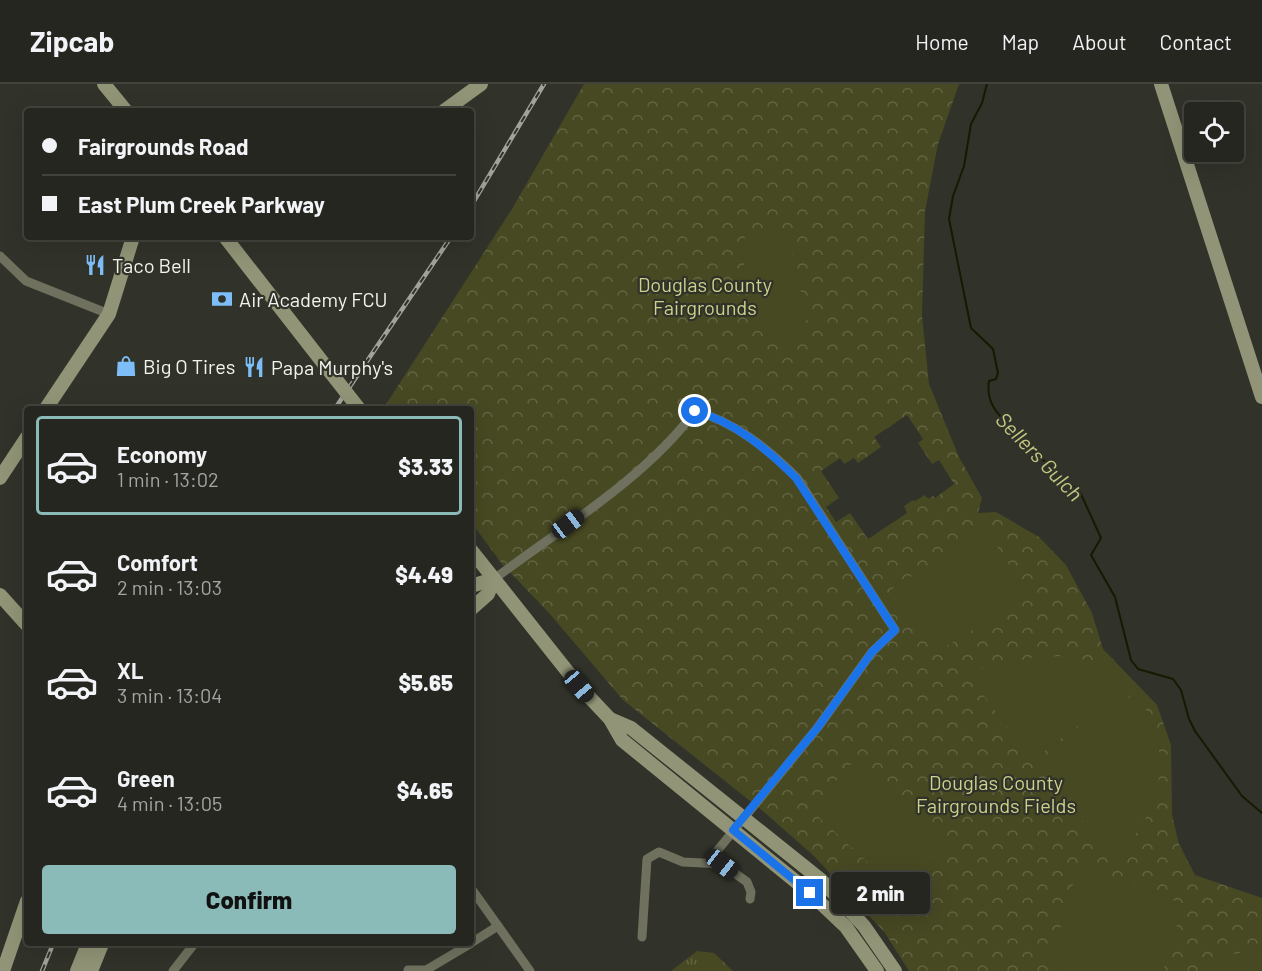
<!DOCTYPE html>
<meta charset="utf-8">
<style>
body{margin:0;font-family:Barlow,sans-serif;background:#2d2e28;color:#f1f3f6;height:100vh;display:flex;flex-direction:column;font-size:22px;white-space:nowrap}
*{box-sizing:border-box;margin:0}
p{font-size:20px;color:#a3a5a4}
.icon{flex:none;width:33px;height:33px;fill:none;stroke:currentColor;stroke-width:2;stroke-linecap:round;stroke-linejoin:round}
.map{position:relative;flex:1;overflow:hidden}
.panel{position:absolute;left:24px;top:322px;width:450px;height:540px;display:flex;flex-direction:column;background:#25261f;border-radius:6px;box-shadow:0 6px 24px #0002,0 0 0 2px #42433d}
.panel>*{flex:none}
.hud{position:absolute;left:24px;top:24px;width:450px;height:132px;border-radius:6px;box-shadow:0 6px 24px #0002,0 0 0 2px #42433d;display:grid;align-content:center;height:132px;padding:0 18px;background:#25261f}
.tools{position:absolute;left:1184px;top:18px;display:grid;gap:12px}
.tools a{display:grid;place-items:center;width:60px;height:60px;border-radius:6px;background:#25261f;box-shadow:0 6px 24px #0002,0 0 0 2px #42433d;font-size:30px}
.end{position:absolute;width:27px;height:27px;margin:-14px;border:8px solid #1a73e8;background:#fff;box-shadow:0 0 0 3px #fff}
.from{border-radius:50%}
.bubble{position:absolute;height:42px;border-radius:6px;background:#25261f;box-shadow:0 6px 24px #0002,0 0 0 2px #42433d;font-size:20px;font-weight:800;line-height:42px;text-align:center}
.car{position:absolute;width:18px;height:36px;margin:-18px -9px;border-radius:8px;box-shadow:0 0 4px 2px #0007;background:linear-gradient(#222 24%,#8ab4d8 0 40%,#222 0 76%,#8ab4d8 0 86%,#222 0)}
.hud b{display:flex;align-items:center;gap:21px;height:57px;font-size:22px}
.hud b+b{border-top:2px solid #42433d}
.hud i{width:15px;height:15px;background:#f1f3f6}
ul{padding:10px 0 0;list-style:none}
li{display:flex;align-items:center;gap:18px;height:99px;margin:0 12px 9px;padding:0 6px;border:3px solid transparent;border-radius:6px}
li div{flex:1}
li b{display:block;font-size:22px}
li em{font-style:normal;font-weight:800}
li.current{border-color:#8bbbb9}
li>.icon{width:54px;height:54px;stroke-width:1.5}
.button{display:flex;gap:12px;margin-top:auto;padding:12px 18px}
.button a{flex:1;height:69px;border-radius:6px;background:#8bbbb9;color:#111;font-size:24px;font-weight:800;line-height:69px;text-align:center}
header{display:flex;align-items:center;gap:36px;box-sizing:border-box;height:84px;padding:0 30px;background:#25261f;border-bottom:2px solid #42433d}
header strong{font-size:28px}
nav{display:flex;gap:33px;margin-inline-start:auto;font-size:21px}
.map>svg:first-child{display:block}
.grass{fill:url(#grass-tufts)}
.park{fill:url(#park-crowns);fill-rule:evenodd}
.garden{fill:#474923}
.lines{fill:none;stroke-linecap:round;stroke-linejoin:round}
.stream{stroke:#171900;stroke-width:2}
.street{stroke:#6f715e;stroke-width:9}
.secondary{stroke:#919476;stroke-width:14}
.rail-casing{stroke:#a1a29a;stroke-width:4.5}
.rail{stroke:#313229;stroke-width:2;stroke-dasharray:7;stroke-linecap:butt}
.secondary-bridge{stroke:#919476;stroke-width:14}
.route{stroke:#1a73e8;stroke-width:8}
.labels{text-anchor:middle;dominant-baseline:central;stroke-width:4.5;stroke-linejoin:round;paint-order:stroke}
.poi-label{font-size:20px;fill:#f3f4ed;stroke:#313229;text-anchor:start}
.park-label{font-size:20px;fill:#ccd18b;stroke:#313229}
.water-label{font-size:21px;font-style:italic;fill:#c2c781;stroke:#313229}
</style>
<header>
<strong>Zipcab</strong>
<nav><a>Home</a><a>Map</a><a>About</a><a>Contact</a></nav>
</header>
<div class="map">
<svg width="1262" height="887" viewBox="0 0 1262 887">
<defs>
<pattern id="grass-tufts" width="24" height="20" patternUnits="userSpaceOnUse" patternTransform="scale(1.5)"><rect width="24" height="20" fill="#474923"/><path d="M3 7l-1-3M5 7V3M7 7l1-3M15 17l-1-3M17 17v-4M19 17l1-3" fill="none" stroke="#626443"/></pattern>
<pattern id="park-crowns" width="20" height="18" patternUnits="userSpaceOnUse" patternTransform="scale(1.5)"><rect width="20" height="18" fill="#474923"/><path d="M2 6a3 3 0 1 1 6 0M12 15a3 3 0 1 1 6 0" fill="none" stroke="#626443"/></pattern>
</defs>
<rect width="100%" height="100%" fill="#313229"/>
<polygon class="grass" points="697,867 714,869 733,887 671,887"/>
<path class="park" d="M 584,0 L 959,0 L 938,60 L 925,127 L 922,232 L 929,300 L 959,373 L 982,414 L 978,429 L 996,428 L 1039,453 L 1066,481 L 1092,529 L 1103,565 L 1157,621 L 1171,661 L 1172,731 L 1179,760 L 1195,791 L 1262,814 L 1262,887 L 909,887 L 885,849 L 814,772 L 764,728 L 623,616 L 549,529 L 502,480 L 471,438 L 471,326 L 388,326 L 385,322 L 512,125 ZM 907,331 L 923,355 L 918,359 L 932,380 L 939,376 L 954,400 L 935,414 L 933,412 L 928,415 L 925,411 L 915,417 L 913,416 L 904,422 L 907,429 L 868,455 L 850,429 L 836,438 L 826,423 L 839,414 L 821,387 L 840,374 L 844,380 L 854,374 L 858,379 L 881,363 L 874,353 Z"/>
<g class="garden">
<polygon points="778,145 788,151 807,235 798,253 769,257 752,234 741,159 748,149"/>
<polygon points="986,445 1028,511 934,570 892,505"/>
<polygon points="1071,572 1101,581 1128,602 1037,673 1030,672 966,588 1036,573"/>
<path d="M 1135,609 C 1177,665 1163,730 1113,775 L 1042,686 L 1044,678 Z"/>
<polygon points="859,672 954,760 905,813 810,725"/>
<polygon points="1086,784 1172,814 1181,828 1163,887 1067,887 1055,883 1051,876 1077,786"/>
<polygon points="1262,866 1262,887 1199,887 1197,875"/>
</g>
<g class="lines">
<path class="stream" d="M 987,0 L 982,19 L 971,40 L 964,82 L 953,112 L 949,135 L 971,244 L 993,265 L 998,289 L 996,295 L 989,297 C 984,328 1012,339 1026,361 L 1080,408 L 1101,454 L 1091,471 L 1115,513 L 1131,576 L 1138,585 L 1173,595 L 1181,606 L 1189,635 L 1195,647 L 1242,712 L 1262,729"/>
<g class="street">
<polyline points="0,172 26,197 109,230"/>
<path d="M 494,495 C 559,446 647,393 695,327 C 735,338 768,365 797,394 L 895,546 L 872,568 L 818,643 L 717,767 L 712,779"/>
<polyline points="471,804 530,887"/>
<polyline points="642,853 647,775 659,768 683,778 722,780 747,798 751,808 750,815"/>
<polyline points="471,859 498,842"/>
<polyline points="408,886 426,886 470,860"/>
<polyline points="173,887 194,860"/>
</g>
<g class="secondary">
<polyline points="104,0 126,27"/>
<polyline points="1161,0 1262,313"/>
<polyline points="444,27 481,0"/>
<polyline points="225,153 331,289"/>
<polyline points="45,326 109,230 133,153"/>
<polyline points="0,394 27,353"/>
<polyline points="471,466 579,602 610,635 622,656 810,809 846,843 877,887"/>
<polyline points="471,502 494,495"/>
<polyline points="0,511 27,541"/>
<polyline points="471,525 488,510 494,495"/>
<polyline points="610,635 631,644 821,796 864,842 895,887"/>
<polyline points="3,887 27,817"/>
<polyline points="77,887 88,860"/>
<polyline points="91,887 102,860"/>
</g>
<defs>
<g id="rail">
<polyline points="471,122 544,0"/>
<polyline points="334,326 451,153"/>
<polyline points="42,887 53,860"/>
</g>
</defs>
<use href="#rail" class="rail-casing"/>
<use href="#rail" class="rail"/>
<polyline class="secondary-bridge" points="331,289 360,326"/>
</g>
<g class="lines">
<path class="route" d="M 695,327 C 735,338 767,365 796,394 L 895,546 L 872,568 L 818,643 L 733,746 L 810,809"/>
</g>
<defs>
<symbol id="restaurant-bare" viewBox="-9 -9 18 18"><path d="M-5-6h1v4h1v-4h1v4h1v-4h1v5L-1.5 .5V6h-2V.5L-5-1ZM5-6V6H3V1.5H1.5Q1.5-4 5-6Z" fill="#7dbef9" stroke="#313229" stroke-width="2.5" paint-order="stroke"/></symbol>
<symbol id="bank-bare" viewBox="-9 -9 18 18"><path d="M-6-4H6V4H-6ZM0-2.3a2.3 2.3 0 1 0 0 4.6a2.3 2.3 0 1 0 0-4.6Z" fill="#7dbef9" stroke="#313229" stroke-width="2.5" paint-order="stroke"/></symbol>
<symbol id="shop-bare" viewBox="-9 -9 18 18"><path d="M-5-2.5h2.3a2.7 3.5 0 0 1 5.4 0H5L5.5 6h-11ZM-1.5-2.5h3a1.5 2.3 0 0 0-3 0Z" fill="#7dbef9" stroke="#313229" stroke-width="2.5" paint-order="stroke"/></symbol>
</defs>
<g fill-rule="evenodd">
<use href="#restaurant-bare" x="80" y="166" width="30" height="30"/>
<use href="#bank-bare" x="207" y="200" width="30" height="30"/>
<use href="#shop-bare" x="111" y="267" width="30" height="30"/>
<use href="#restaurant-bare" x="239" y="268" width="30" height="30"/>
</g>
<g class="labels">
<g class="poi-label">
<text x="112" y="181">Taco Bell</text>
<text x="239" y="215">Air Academy FCU</text>
<text x="143" y="282">Big O Tires</text>
<text x="271" y="283">Papa Murphy's</text>
</g>
<g class="park-label">
<text x="705" y="200">Douglas County<tspan x="705" dy="23">Fairgrounds</tspan></text>
<text x="996" y="698">Douglas County<tspan x="996" dy="23">Fairgrounds Fields</tspan></text>
</g>
<g class="water-label">
<text transform="translate(1040 372) rotate(46)">Sellers Gulch</text>
</g>
</g>
</svg>
<div class="tools">
<a><svg class="icon" aria-label="locate" viewBox="0 0 24 24"><circle cx="12" cy="12" r="6"/><path d="M12 2v4M12 18v4M2 12h4M18 12h4"/></svg></a>
</div>
<i class="end from" style="left:695px;top:327px"></i>
<i class="end" style="left:810px;top:809px"></i>
<div class="bubble" style="left:831px;top:788px;width:99px">2 min</div>
<i class="car" style="left:568px;top:440px;rotate:53deg"></i>
<i class="car" style="left:579px;top:602px;rotate:140deg"></i>
<i class="car" style="left:722px;top:780px;rotate:128deg"></i>
<div class="hud">
<b><i class="from"></i>Fairgrounds Road</b>
<b><i></i>East Plum Creek Parkway</b>
</div>
<section class="panel">
<ul>
<li class="current"><svg class="icon" aria-label="car" viewBox="0 0 24 24"><path d="M5 17H2v-5l4-1 3-4h7l3 4 3 1v5h-3M9 17h6M6 11h13"/><circle cx="7" cy="17" r="2"/><circle cx="17" cy="17" r="2"/></svg><div><b>Economy</b><p>1 min · 13:02</p></div><em>$3.33</em></li>
<li><svg class="icon" aria-label="car" viewBox="0 0 24 24"><path d="M5 17H2v-5l4-1 3-4h7l3 4 3 1v5h-3M9 17h6M6 11h13"/><circle cx="7" cy="17" r="2"/><circle cx="17" cy="17" r="2"/></svg><div><b>Comfort</b><p>2 min · 13:03</p></div><em>$4.49</em></li>
<li><svg class="icon" aria-label="car" viewBox="0 0 24 24"><path d="M5 17H2v-5l4-1 3-4h7l3 4 3 1v5h-3M9 17h6M6 11h13"/><circle cx="7" cy="17" r="2"/><circle cx="17" cy="17" r="2"/></svg><div><b>XL</b><p>3 min · 13:04</p></div><em>$5.65</em></li>
<li><svg class="icon" aria-label="car" viewBox="0 0 24 24"><path d="M5 17H2v-5l4-1 3-4h7l3 4 3 1v5h-3M9 17h6M6 11h13"/><circle cx="7" cy="17" r="2"/><circle cx="17" cy="17" r="2"/></svg><div><b>Green</b><p>4 min · 13:05</p></div><em>$4.65</em></li>
</ul>
<div class="button"><a>Confirm</a></div>
</section>
</div>
